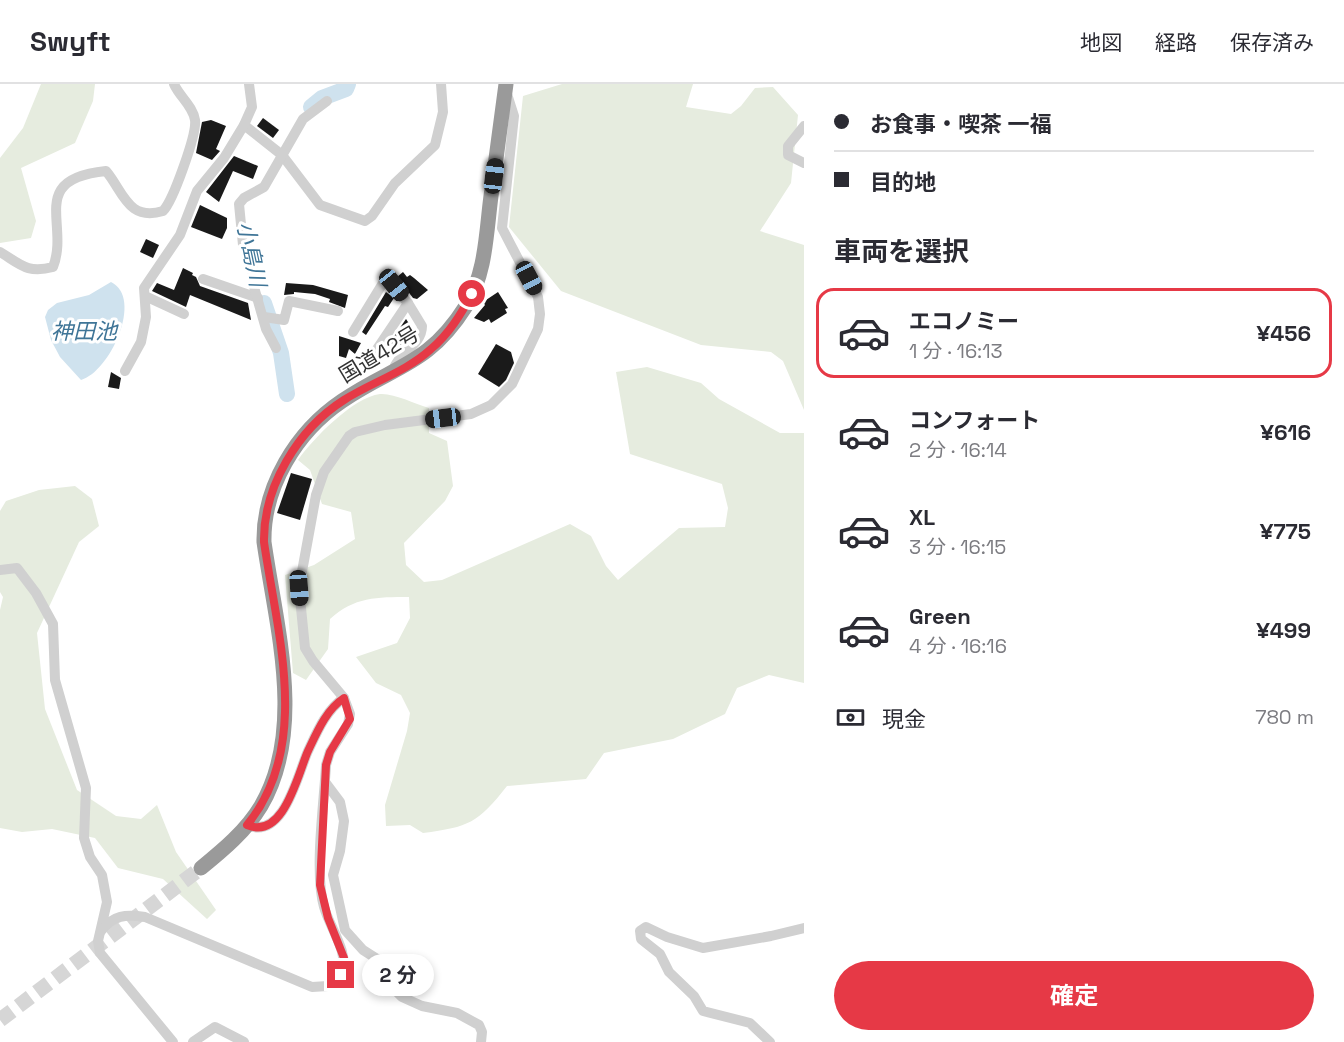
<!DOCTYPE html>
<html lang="ja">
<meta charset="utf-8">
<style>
body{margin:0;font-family:"Space Grotesk","Noto Sans JP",sans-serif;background:#f2f2f3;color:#2b2b33;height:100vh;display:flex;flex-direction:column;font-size:22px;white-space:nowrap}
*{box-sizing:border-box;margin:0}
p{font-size:20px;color:#7c7c81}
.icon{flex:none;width:33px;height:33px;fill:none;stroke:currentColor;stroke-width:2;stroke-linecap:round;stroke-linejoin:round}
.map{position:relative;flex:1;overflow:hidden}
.sheet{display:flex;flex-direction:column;background:#fff;width:540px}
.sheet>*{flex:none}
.hud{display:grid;align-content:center;height:132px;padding:0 30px;background:#fff}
.end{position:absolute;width:27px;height:27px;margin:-14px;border:8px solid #e63946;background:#fff;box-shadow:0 0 0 3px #fff}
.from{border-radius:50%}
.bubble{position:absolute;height:42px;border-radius:21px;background:#fff;box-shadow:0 3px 9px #0003;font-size:20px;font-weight:700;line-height:42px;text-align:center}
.car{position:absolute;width:18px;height:36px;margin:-18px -9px;border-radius:8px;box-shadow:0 0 4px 2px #0007;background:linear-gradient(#222 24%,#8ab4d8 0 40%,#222 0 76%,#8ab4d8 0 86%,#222 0)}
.hud b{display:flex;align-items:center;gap:21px;height:57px;font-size:22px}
.hud b+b{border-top:2px solid #e1e1e2}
.hud i{width:15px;height:15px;background:#2b2b33}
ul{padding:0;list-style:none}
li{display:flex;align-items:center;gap:18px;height:90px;margin:0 12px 9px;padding:0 18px;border:3px solid transparent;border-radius:18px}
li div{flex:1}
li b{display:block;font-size:22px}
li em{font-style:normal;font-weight:700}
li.on{border-color:#e63946}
li>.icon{width:54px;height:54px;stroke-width:1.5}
h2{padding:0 30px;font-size:27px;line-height:72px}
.pay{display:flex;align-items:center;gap:15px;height:66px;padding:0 30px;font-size:22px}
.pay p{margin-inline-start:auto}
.button{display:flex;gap:12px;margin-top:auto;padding:12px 30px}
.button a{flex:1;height:69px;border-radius:36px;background:#e63946;color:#fff;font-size:24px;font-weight:700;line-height:69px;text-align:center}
header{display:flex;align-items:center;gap:36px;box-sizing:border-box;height:84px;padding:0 30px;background:#fff;border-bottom:2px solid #e1e1e2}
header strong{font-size:28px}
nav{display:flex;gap:33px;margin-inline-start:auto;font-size:21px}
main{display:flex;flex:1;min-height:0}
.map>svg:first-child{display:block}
.green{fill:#e6ecdf}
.water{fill:#cfe2ee}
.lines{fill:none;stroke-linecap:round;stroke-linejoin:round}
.river{stroke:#cfe2ee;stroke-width:16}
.building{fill:#1a1a1a}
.highway-tunnel{stroke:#d6d6d6;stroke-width:15;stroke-dasharray:15 8;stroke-linecap:butt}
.minor{stroke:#d0d0d0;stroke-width:10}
.highway{stroke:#9a9a9a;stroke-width:15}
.route{stroke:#e63946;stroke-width:8}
.labels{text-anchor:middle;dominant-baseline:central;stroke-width:6;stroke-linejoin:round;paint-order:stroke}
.street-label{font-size:21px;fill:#333;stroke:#fff}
.water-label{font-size:22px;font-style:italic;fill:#3f7597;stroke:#fff}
</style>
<header>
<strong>Swyft</strong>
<nav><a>地図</a><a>経路</a><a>保存済み</a></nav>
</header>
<main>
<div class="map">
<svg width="804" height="958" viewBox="0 0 804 958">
<rect width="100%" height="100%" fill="#fff"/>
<g class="green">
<polygon points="41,0 95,0 93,17 75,59 21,84 36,137 31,154 0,159 0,74 23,44"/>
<polygon points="562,0 693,0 686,23 731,30 741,22 755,4 773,3 798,31 791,99 760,147 804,161 804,326 783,277 771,268 701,261 561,207 509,143 523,12"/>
<path d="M 647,283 L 701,299 L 719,315 L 780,349 L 804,349 L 804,599 L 769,591 L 737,604 L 725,630 L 673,655 L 604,669 L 586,695 L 507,702 C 478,739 469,743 423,749 L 410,741 L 386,742 L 385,721 L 407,647 L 410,629 L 401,611 L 376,599 L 356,573 L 397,559 L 410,534 L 409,513 C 377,513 354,513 330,535 L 328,565 L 306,596 L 293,589 L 285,491 L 314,481 L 355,455 L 351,428 L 322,420 L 310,386 L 298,376 C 312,356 353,313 380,310 C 394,309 415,320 429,324 L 429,349 L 447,357 L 453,402 L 445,417 L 404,459 L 406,481 L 424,498 L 442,496 L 570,440 L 591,452 L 606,482 L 618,496 L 679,444 L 725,443 L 728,424 L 722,400 L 630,370 L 616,288 Z"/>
<polygon points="75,402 92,415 99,442 79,458 37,549 45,625 77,706 116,732 141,735 157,721 176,768 216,826 207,835 163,795 118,784 95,754 52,745 22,748 0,744 0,526 3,513 0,508 0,427 6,417 39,406"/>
</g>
<path class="water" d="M 111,198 C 144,214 110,288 81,296 L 60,273 L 51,256 L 45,233 L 48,226 L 57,219 L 89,211 Z"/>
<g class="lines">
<g class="river">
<polyline points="311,23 322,14 346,5 348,0"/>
<polyline points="264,219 281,269 287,310"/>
</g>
</g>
<g class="building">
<polygon points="263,34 279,46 273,54 257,42"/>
<polygon points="211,36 226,42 216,65 220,67 212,76 196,69 202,38"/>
<polygon points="234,72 258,82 253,95 233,87 219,118 206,108"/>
<polygon points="200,121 227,134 227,144 222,155 191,143"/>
<polygon points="146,155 159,161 153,174 140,168"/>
<polygon points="183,184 193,189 192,191 196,193 200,202 248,219 251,236 190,211 186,223 152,207 157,199 174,206"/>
<polygon points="403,188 407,193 410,191 414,194 428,206 417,215 413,214 397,193"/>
<polygon points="286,199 313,201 348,211 345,224 329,218 330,215 315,210 294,208 294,210 284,211"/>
<polygon points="386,208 394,214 388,223 385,222 366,251 362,248"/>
<polygon points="498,208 508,224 505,225 507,229 491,239 489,235 484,238 474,234 485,221 483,218"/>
<polygon points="406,235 414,247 393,269 386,264"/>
<polygon points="339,252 361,259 355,270 349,265 346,274 339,272"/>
<polygon points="496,260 511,268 514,279 506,296 499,303 478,290"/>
<polygon points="111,288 121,294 119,305 108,303"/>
<polygon points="291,389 312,395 300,436 277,429"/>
</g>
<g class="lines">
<polyline class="highway-tunnel" points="0,936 201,784"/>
<g class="minor">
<polyline points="244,41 282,71 320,121 365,137 372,132 395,99 435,61 443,28 441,0"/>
<polyline points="804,42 788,62 788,71 804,79"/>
<path d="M 0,168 C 20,180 27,190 53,183 C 70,140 27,95 106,87 C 123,107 128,138 163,127 C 173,117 197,50 195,36 C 193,22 179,12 174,0"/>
<polyline points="203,195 258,214"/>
<polyline points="145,212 184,230"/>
<polyline points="264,233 284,236 289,217 338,227"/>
<path d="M 353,248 L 386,194 L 408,219 L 422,242 C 422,262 397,269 393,287"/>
<polyline points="276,264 266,245 254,203 252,179 243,161 239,120 244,114 264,103 303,35 327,17"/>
<polyline points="373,271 408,219"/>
<polyline points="125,287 141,258 146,233 144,204 180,151 197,107 224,74 244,41 252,23 249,0"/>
<polyline points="0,486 17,484 36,509 53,540 55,596 86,704 84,754 90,773 102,791 107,818 98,857 100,869 173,958"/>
<polyline points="325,698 340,718 344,737 340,767 333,791 345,846 363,866 385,880 395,906 402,913 422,922 457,929 479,941 482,948 481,958"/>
<path d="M 247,741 C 284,757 298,689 308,667 C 317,648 326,626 344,614"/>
<path d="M 101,847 C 113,831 126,830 145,833 L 312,903 L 328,902 L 343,888 C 348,867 330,844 324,823 C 314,788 324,720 326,681 L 330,668 L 348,640 L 350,630 L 344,614 L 313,577 L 305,564 L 299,504 L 316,411 L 324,388 L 349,352 L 355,348 L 385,341 L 471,330 L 491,321 L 512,300 L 538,245 L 540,230 L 538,213 L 502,144 L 514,32 L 507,10"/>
<polyline points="193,958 215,943 244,958"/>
<polyline points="770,958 750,939 703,927 694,912 669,888 660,870 641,855 640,847 646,843 667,853 703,864 771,852 804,844"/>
</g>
<path class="highway" d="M 201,784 C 223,766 246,747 261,722 C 306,645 276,542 264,458 C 263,403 296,348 342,317 C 395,281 428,282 466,222 C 486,189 486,150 491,112 C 496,75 501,37 506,0"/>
</g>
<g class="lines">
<path class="route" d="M 341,891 L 344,874 L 328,834 L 320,801 L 326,681 L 330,668 L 350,635 L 344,614 C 326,626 317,648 308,667 C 298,689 284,757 247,741 C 312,662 277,549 264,458 C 263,403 298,345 344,316 C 372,298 406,288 431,265 C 449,250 461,230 472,210"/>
</g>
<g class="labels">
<g class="street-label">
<text transform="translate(379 270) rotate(-31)">国道42号</text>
</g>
<g class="water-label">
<text transform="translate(252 170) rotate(78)">小島川</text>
<text x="84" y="247">神田池</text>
</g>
</g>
</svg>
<i class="end from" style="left:472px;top:210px"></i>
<i class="end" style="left:341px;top:891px"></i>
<div class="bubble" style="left:362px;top:870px;width:72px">2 分</div>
<i class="car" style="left:494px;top:92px;rotate:7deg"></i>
<i class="car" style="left:529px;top:194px;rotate:152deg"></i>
<i class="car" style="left:394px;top:201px;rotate:141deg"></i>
<i class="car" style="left:443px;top:334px;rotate:263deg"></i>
<i class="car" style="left:299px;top:504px;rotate:176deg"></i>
</div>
<section class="sheet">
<div class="hud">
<b><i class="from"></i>お食事・喫茶 一福</b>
<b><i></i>目的地</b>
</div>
<h2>車両を選択</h2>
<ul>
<li class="on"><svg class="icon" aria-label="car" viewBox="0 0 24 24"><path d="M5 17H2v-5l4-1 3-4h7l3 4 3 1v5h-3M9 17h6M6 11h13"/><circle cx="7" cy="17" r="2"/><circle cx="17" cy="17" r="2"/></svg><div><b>エコノミー</b><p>1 分 · 16:13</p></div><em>¥456</em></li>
<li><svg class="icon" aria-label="car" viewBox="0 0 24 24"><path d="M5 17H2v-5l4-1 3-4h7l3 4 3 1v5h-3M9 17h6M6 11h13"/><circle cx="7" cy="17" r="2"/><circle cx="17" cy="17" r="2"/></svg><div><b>コンフォート</b><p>2 分 · 16:14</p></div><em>¥616</em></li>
<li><svg class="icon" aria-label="car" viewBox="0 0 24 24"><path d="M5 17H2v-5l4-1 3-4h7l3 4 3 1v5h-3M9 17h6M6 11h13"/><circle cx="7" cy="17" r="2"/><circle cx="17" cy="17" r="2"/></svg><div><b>XL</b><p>3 分 · 16:15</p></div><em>¥775</em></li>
<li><svg class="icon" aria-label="car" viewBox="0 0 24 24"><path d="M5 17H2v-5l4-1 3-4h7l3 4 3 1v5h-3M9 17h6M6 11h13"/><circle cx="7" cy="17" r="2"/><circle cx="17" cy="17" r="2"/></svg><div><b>Green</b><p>4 分 · 16:16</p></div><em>¥499</em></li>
</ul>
<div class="pay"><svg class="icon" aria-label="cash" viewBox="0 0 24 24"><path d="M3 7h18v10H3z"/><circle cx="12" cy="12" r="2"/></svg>現金<p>780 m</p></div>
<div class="button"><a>確定</a></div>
</section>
</main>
